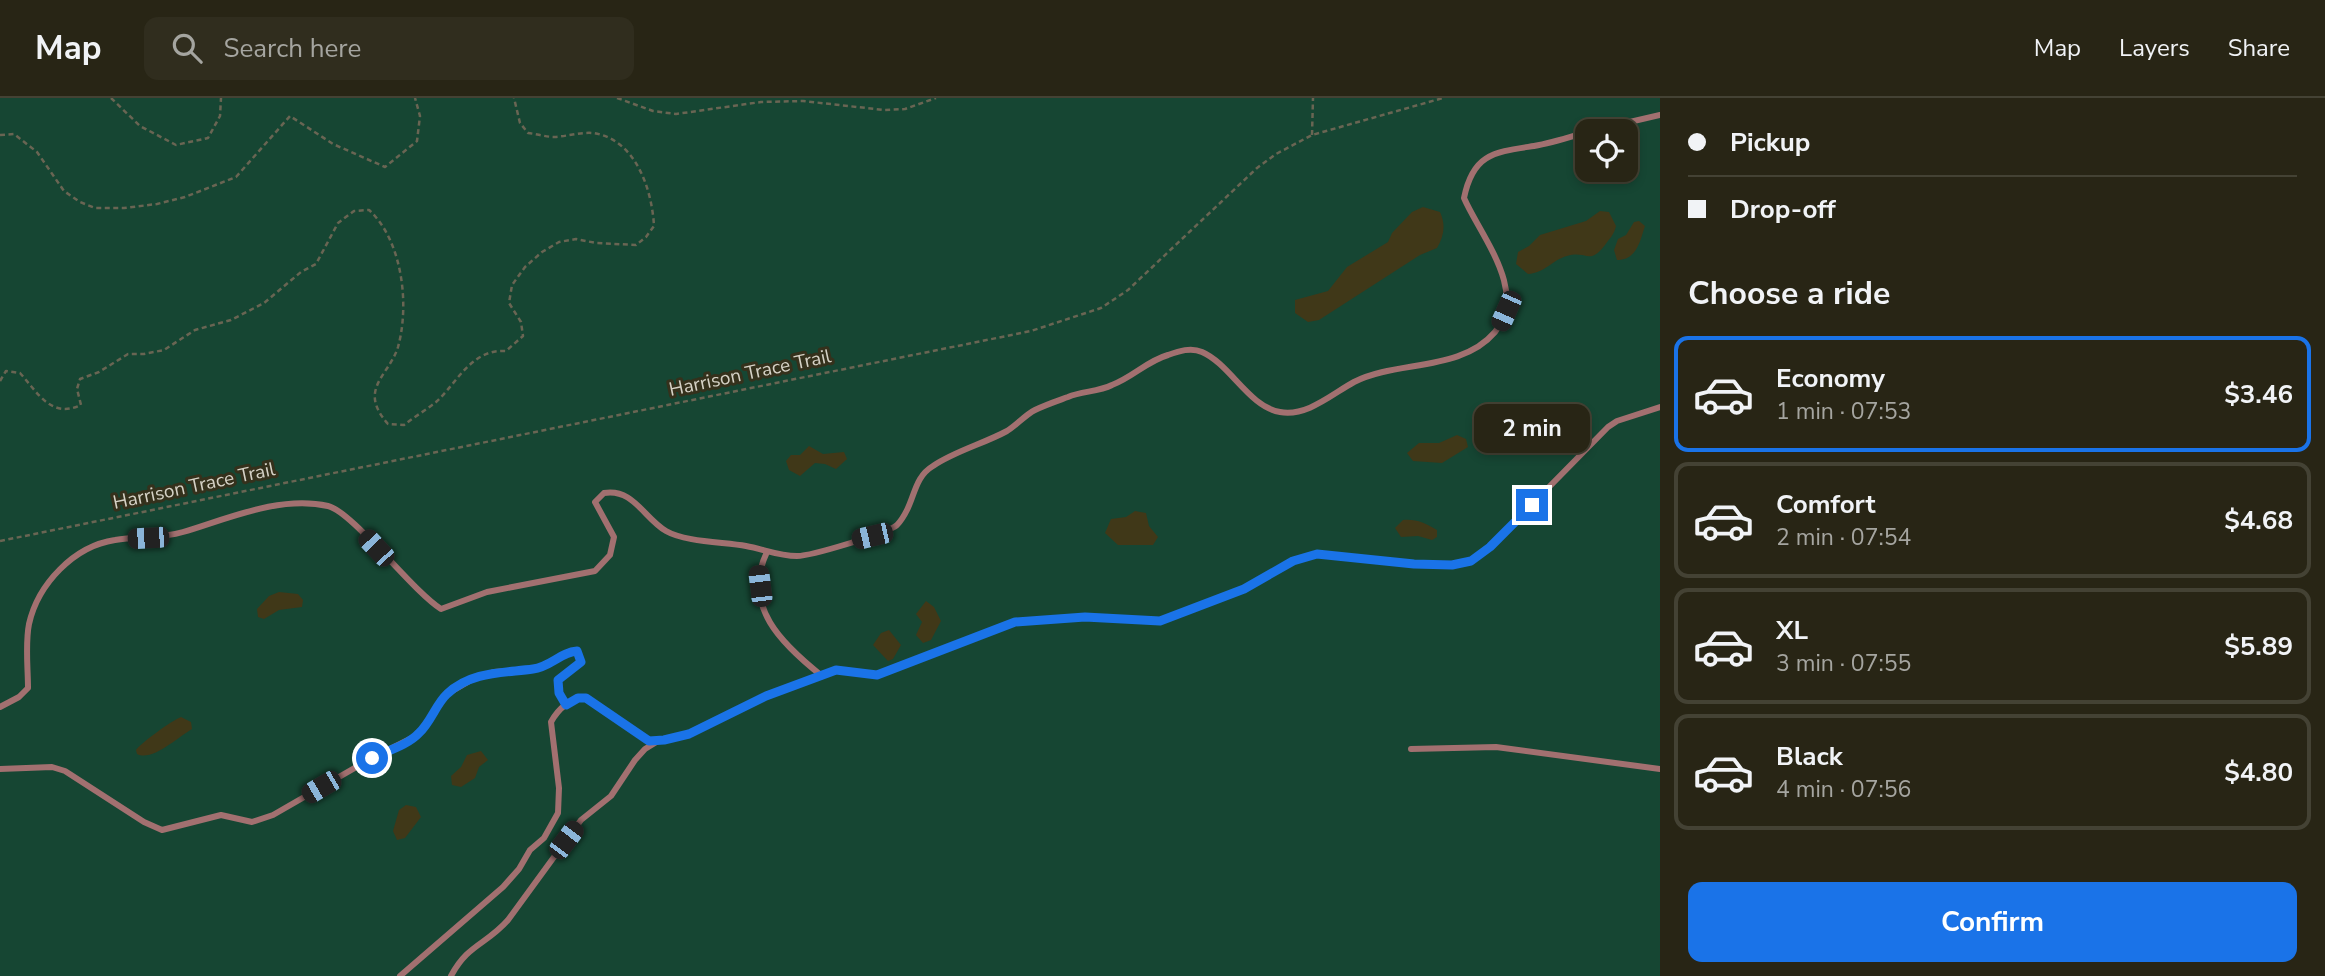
<!DOCTYPE html>
<meta charset="utf-8">
<style>
body{margin:0;font-family:"Nunito Sans",sans-serif;background:#302d1e;color:#f1f3f6;height:100vh;display:flex;flex-direction:column;font-size:26px;white-space:nowrap}
*{box-sizing:border-box;margin:0}
p{font-size:23px;color:#a5a5a0}
.icon{flex:none;width:38px;height:38px;fill:none;stroke:currentColor;stroke-width:2;stroke-linecap:round;stroke-linejoin:round}
.map{position:relative;flex:1;overflow:hidden}
.panel{display:flex;flex-direction:column;background:#282515;width:665px}
.panel>*{flex:none}
.hud{display:grid;align-content:center;height:154px;padding:0 28px;background:#282515}
.tools{position:absolute;left:1575px;top:21px;display:grid;gap:14px}
.tools a{display:grid;place-items:center;width:63px;height:63px;border-radius:14px;background:#282515;box-shadow:0 4px 10px #0003,0 0 0 2px #444234;font-size:35px}
.end{position:absolute;width:32px;height:32px;margin:-16px;border:9px solid #1a73e8;background:#fff;box-shadow:0 0 0 4px #fff}
.from{border-radius:50%}
.bubble{position:absolute;height:49px;border-radius:14px;background:#282515;box-shadow:0 4px 10px #0003,0 0 0 2px #444234;font-size:23px;font-weight:700;line-height:49px;text-align:center}
.car{position:absolute;width:21px;height:42px;margin:-21px -10px;border-radius:9px;box-shadow:0 0 5px 2px #0007;background:linear-gradient(#222 24%,#8ab4d8 0 40%,#222 0 76%,#8ab4d8 0 86%,#222 0)}
.hud b{display:flex;align-items:center;gap:24px;height:66px;font-size:26px}
.hud b+b{border-top:2px solid #444234}
.hud i{width:18px;height:18px;background:#f1f3f6}
ul{padding:0;list-style:none}
li{display:flex;align-items:center;gap:21px;height:116px;margin:0 14px 10px;padding:0 14px;border:4px solid #444234;border-radius:14px}
li div{flex:1}
li b{display:block;font-size:26px}
li em{font-style:normal;font-weight:700}
li.active{border-color:#1a73e8}
li>.icon{width:63px;height:63px;stroke-width:1.5}
h2{padding:0 28px;font-size:32px;line-height:84px}
.action{display:flex;gap:14px;margin-top:auto;padding:14px 28px}
.action a{flex:1;height:80px;border-radius:14px;background:#1a73e8;color:#fff;font-size:28px;font-weight:700;line-height:80px;text-align:center}
header{display:flex;align-items:center;gap:42px;box-sizing:border-box;height:98px;padding:0 35px;background:#282515;border-bottom:2px solid #444234}
header strong{font-size:33px}
nav{display:flex;gap:38px;margin-inline-start:auto;font-size:24px}
.search{width:490px;height:63px;background:#302d1e;display:flex;align-items:center;gap:18px;box-sizing:border-box;padding:0 24px;border-radius:14px;color:#a5a5a0;font-size:26px}
main{display:flex;flex:1;min-height:0}
.map>svg:first-child{display:block}
.green{fill:#164633;fill-rule:evenodd}
.sand{fill:#403818}
.lines{fill:none;stroke-linecap:round;stroke-linejoin:round}
.path{stroke:#696553;stroke-width:2.5;stroke-dasharray:5 3.5;stroke-linecap:butt}
.service{stroke:#a27070;stroke-width:6}
.route{stroke:#1a73e8;stroke-width:9}
.labels{text-anchor:middle;dominant-baseline:central;stroke-width:6;stroke-linejoin:round;paint-order:stroke}
.street-label{font-size:19px;fill:#d5d2c6;stroke:#35311c}
</style>
<header>
<strong>Map</strong>
<div class="search"><svg class="icon" aria-label="search" viewBox="0 0 24 24"><circle cx="10" cy="10" r="6"/><path d="M15 15l6 6"/></svg>Search here</div>
<nav><a>Map</a><a>Layers</a><a>Share</a></nav>
</header>
<main>
<div class="map">
<svg width="1660" height="878" viewBox="0 0 1660 878">
<rect width="100%" height="100%" fill="#35311c"/>
<path class="green" d="M 0,0 L 1660,0 L 1660,878 L 0,878 ZM 1587,33 L 1626,33 L 1626,72 L 1587,72 Z"/>
<g class="sand">
<path d="M 1423,109 L 1440,114 C 1446,127 1444,138 1437,150 L 1420,157 L 1319,222 L 1308,224 L 1295,215 L 1295,202 L 1328,193 L 1347,169 L 1388,144 L 1392,135 L 1412,114 Z"/>
<path d="M 1600,113 L 1609,114 L 1616,128 C 1614,137 1610,140 1605,147 C 1589,168 1587,152 1567,158 C 1552,162 1545,175 1528,176 L 1516,166 L 1518,154 L 1529,148 L 1540,137 L 1586,123 Z"/>
<path d="M 1639,123 L 1645,128 C 1640,143 1637,162 1617,162 L 1614,152 L 1618,141 L 1626,137 L 1634,124 Z"/>
<polygon points="1457,337 1466,341 1468,349 1442,365 1413,363 1407,355 1419,345 1439,345"/>
<polygon points="809,348 823,356 844,354 847,361 836,371 825,366 815,365 800,378 789,372 786,363 791,357 800,357"/>
<polygon points="1135,413 1146,415 1149,428 1158,439 1153,447 1118,447 1105,435 1111,421 1126,419"/>
<path d="M 1403,422 C 1417,421 1425,425 1437,432 L 1437,439 L 1432,442 L 1418,438 L 1401,439 L 1395,430 Z"/>
<polygon points="279,494 298,496 303,502 302,509 279,512 264,521 258,519 257,511 269,498"/>
<polygon points="926,503 934,509 941,523 931,542 923,545 916,537 922,524 916,516"/>
<polygon points="889,532 901,547 893,561 888,563 873,547 881,535"/>
<path d="M 181,619 L 191,624 L 192,631 C 178,639 152,664 137,656 L 136,652 C 141,645 171,623 181,619 Z"/>
<polygon points="481,653 488,662 479,669 475,680 461,689 452,687 451,678 461,669 467,657"/>
<polygon points="406,707 416,709 421,719 405,740 397,742 393,733 399,712"/>
</g>
<g class="lines">
<g class="path">
<polyline points="111,0 140,28 176,47 208,40 220,18 221,0"/>
<polyline points="617,0 653,13 676,16 761,4 803,3 884,12 905,11 936,0"/>
<polyline points="0,37 14,36 37,54 64,93 80,104 95,110 124,110 157,106 185,99 236,79 290,18 333,46 385,69 417,43 420,18 415,0"/>
<polyline points="1312,37 1313,0"/>
<path d="M 0,283 L 6,273 L 20,275 C 38,295 51,321 81,307 L 77,291 L 80,281 L 99,274 L 128,256 L 144,256 L 164,252 L 195,232 L 231,222 L 264,205 L 301,174 L 316,166 L 338,125 L 354,113 L 369,112 C 402,142 410,206 398,249 C 389,278 357,291 388,326 L 404,327 C 414,319 426,312 436,304 C 458,284 471,251 506,253 L 523,238 L 521,224 L 509,205 L 512,187 L 525,169 L 542,154 L 559,144 L 576,141 L 596,145 L 636,147 L 646,139 L 654,128 C 652,92 636,41 593,35 C 581,34 568,38 555,39 C 546,39 537,36 528,35 L 520,25 L 514,0"/>
<polyline points="0,443 1031,233 1101,210 1128,192 1257,70 1276,56 1312,37 1443,0"/>
</g>
<g class="service">
<polyline points="1591,33 1660,17"/>
<path d="M 767,454 C 741,508 783,547 822,578"/>
<path d="M 0,609 L 19,599 L 28,590 C 28,570 25,546 29,526 C 38,486 74,448 115,442 C 138,438 160,441 183,434 C 227,421 280,397 328,408 C 353,414 411,492 441,511 L 487,494 L 595,473 L 610,457 L 614,439 L 595,404 L 604,395 C 633,390 644,420 666,433 C 685,444 724,444 746,448 C 763,451 779,458 797,458 C 811,458 888,435 897,427 C 901,423 905,416 907,412 C 915,396 916,378 933,368 C 955,353 983,346 1007,333 C 1017,327 1025,317 1035,312 C 1045,307 1057,303 1068,299 C 1082,293 1098,294 1112,287 C 1133,279 1147,263 1168,257 C 1179,253 1191,249 1202,254 C 1230,266 1249,309 1280,314 C 1307,319 1332,296 1354,284 C 1397,262 1461,274 1495,234 C 1529,194 1480,137 1464,100 C 1473,55 1495,54 1534,48 C 1552,45 1570,39 1587,34"/>
<polyline points="1411,651 1496,649 1660,671"/>
<polyline points="0,671 52,669 65,673 144,724 162,732 221,717 252,724 273,717 372,660 418,637 447,596 473,581 494,574 535,571 556,562 568,554 577,553 581,564 558,582 559,595 566,607"/>
<path d="M 400,878 L 503,789 L 519,771 L 530,752 L 544,740 L 558,715 L 559,690 L 551,624 C 558,611 571,599 586,600 L 649,643 L 664,642 L 689,636 L 766,598 L 837,572 L 877,577 L 1015,524 L 1085,519 L 1160,523 L 1244,491 L 1293,463 L 1317,456 L 1414,466 L 1452,467 L 1471,463 L 1490,449 L 1608,329 L 1617,323 L 1660,309"/>
<path d="M 451,878 C 468,846 486,847 508,822 L 581,722 L 611,698 L 635,662 L 645,651 L 658,643"/>
</g>
</g>
<g class="lines">
<path class="route" d="M 372,660 C 387,653 408,647 419,635 C 431,624 436,606 447,596 C 471,573 504,575 533,571 C 550,569 561,554 577,553 L 581,564 L 558,582 L 559,595 L 566,607 L 578,600 L 586,600 L 649,643 L 664,642 L 689,636 L 766,598 L 836,572 L 877,577 L 1015,524 L 1085,519 L 1160,523 L 1244,491 L 1293,463 L 1317,456 L 1414,466 L 1452,467 L 1471,463 L 1490,449 L 1532,407"/>
</g>
<g class="labels">
<g class="street-label">
<text transform="translate(750 275) rotate(-12)">Harrison Trace Trail</text>
<text transform="translate(194 388) rotate(-12)">Harrison Trace Trail</text>
</g>
</g>
</svg>
<div class="tools">
<a><svg class="icon" aria-label="locate" viewBox="0 0 24 24"><circle cx="12" cy="12" r="6"/><path d="M12 2v4M12 18v4M2 12h4M18 12h4"/></svg></a>
</div>
<i class="end from" style="left:372px;top:660px"></i>
<i class="end" style="left:1532px;top:407px"></i>
<div class="bubble" style="left:1474px;top:306px;width:116px">2 min</div>
<i class="car" style="left:1506px;top:213px;rotate:204deg"></i>
<i class="car" style="left:872px;top:438px;rotate:257deg"></i>
<i class="car" style="left:148px;top:440px;rotate:267deg"></i>
<i class="car" style="left:376px;top:450px;rotate:317deg"></i>
<i class="car" style="left:760px;top:488px;rotate:353deg"></i>
<i class="car" style="left:321px;top:689px;rotate:240deg"></i>
<i class="car" style="left:566px;top:742px;rotate:37deg"></i>
</div>
<section class="panel">
<div class="hud">
<b><i class="from"></i>Pickup</b>
<b><i></i>Drop-off</b>
</div>
<h2>Choose a ride</h2>
<ul>
<li class="active"><svg class="icon" aria-label="car" viewBox="0 0 24 24"><path d="M5 17H2v-5l4-1 3-4h7l3 4 3 1v5h-3M9 17h6M6 11h13"/><circle cx="7" cy="17" r="2"/><circle cx="17" cy="17" r="2"/></svg><div><b>Economy</b><p>1 min · 07:53</p></div><em>$3.46</em></li>
<li><svg class="icon" aria-label="car" viewBox="0 0 24 24"><path d="M5 17H2v-5l4-1 3-4h7l3 4 3 1v5h-3M9 17h6M6 11h13"/><circle cx="7" cy="17" r="2"/><circle cx="17" cy="17" r="2"/></svg><div><b>Comfort</b><p>2 min · 07:54</p></div><em>$4.68</em></li>
<li><svg class="icon" aria-label="car" viewBox="0 0 24 24"><path d="M5 17H2v-5l4-1 3-4h7l3 4 3 1v5h-3M9 17h6M6 11h13"/><circle cx="7" cy="17" r="2"/><circle cx="17" cy="17" r="2"/></svg><div><b>XL</b><p>3 min · 07:55</p></div><em>$5.89</em></li>
<li><svg class="icon" aria-label="car" viewBox="0 0 24 24"><path d="M5 17H2v-5l4-1 3-4h7l3 4 3 1v5h-3M9 17h6M6 11h13"/><circle cx="7" cy="17" r="2"/><circle cx="17" cy="17" r="2"/></svg><div><b>Black</b><p>4 min · 07:56</p></div><em>$4.80</em></li>
</ul>
<div class="action"><a>Confirm</a></div>
</section>
</main>
